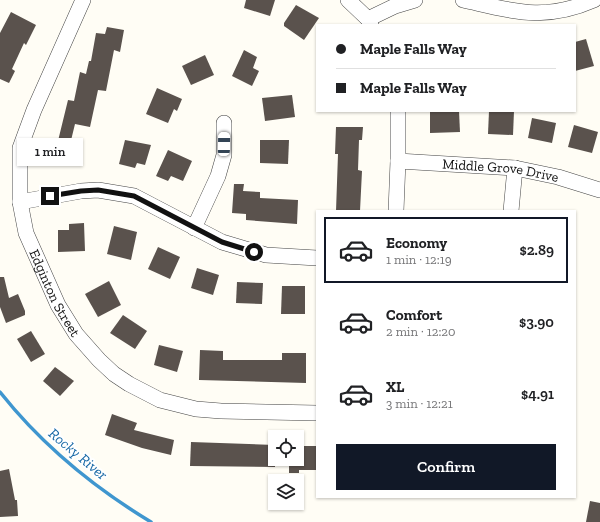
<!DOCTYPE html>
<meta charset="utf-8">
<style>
body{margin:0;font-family:"Zilla Slab",serif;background:#f2f2f2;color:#202124;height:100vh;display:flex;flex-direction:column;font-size:15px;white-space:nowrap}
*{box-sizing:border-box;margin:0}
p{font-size:13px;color:#757577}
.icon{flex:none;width:22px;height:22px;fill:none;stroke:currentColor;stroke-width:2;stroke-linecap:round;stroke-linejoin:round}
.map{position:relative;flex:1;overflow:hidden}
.details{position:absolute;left:316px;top:210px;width:260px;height:288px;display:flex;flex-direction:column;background:#fff;border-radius:0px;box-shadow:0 1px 3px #0004}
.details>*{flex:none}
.banner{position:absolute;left:316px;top:24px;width:260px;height:88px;border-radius:0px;box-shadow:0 1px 3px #0004;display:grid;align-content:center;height:88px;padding:0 20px;background:#fff}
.controls{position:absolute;left:268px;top:430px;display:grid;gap:8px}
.controls a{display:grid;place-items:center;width:36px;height:36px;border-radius:0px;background:#fff;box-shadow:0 1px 3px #0004;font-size:20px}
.end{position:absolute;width:18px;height:18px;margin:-9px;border:5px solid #111;background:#fff;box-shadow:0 0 0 2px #fff}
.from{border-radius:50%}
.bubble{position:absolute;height:28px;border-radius:0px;background:#fff;box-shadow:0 1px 3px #0004;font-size:13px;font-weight:600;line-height:28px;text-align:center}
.car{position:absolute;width:12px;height:24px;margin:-12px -6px;border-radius:5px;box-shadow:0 0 3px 1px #0007;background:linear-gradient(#fff 24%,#345 0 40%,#fff 0 76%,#345 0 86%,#fff 0)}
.banner b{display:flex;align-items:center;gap:14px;height:38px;font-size:15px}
.banner b+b{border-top:1px solid #e0e0e0}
.banner i{width:10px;height:10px;background:#202124}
ul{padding:7px 0 0;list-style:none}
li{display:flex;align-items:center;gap:12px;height:66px;margin:0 8px 6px;padding:0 12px;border:2px solid transparent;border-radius:0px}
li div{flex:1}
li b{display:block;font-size:15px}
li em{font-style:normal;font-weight:600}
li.on{border-color:#111827}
li>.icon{width:36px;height:36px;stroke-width:1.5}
.button{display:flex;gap:8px;margin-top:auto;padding:8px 20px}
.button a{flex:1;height:46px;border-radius:0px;background:#111827;color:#fff;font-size:16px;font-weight:600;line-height:46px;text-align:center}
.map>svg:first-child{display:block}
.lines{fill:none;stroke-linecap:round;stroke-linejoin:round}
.stream{stroke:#3f96cf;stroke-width:3.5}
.building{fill:#5a524d}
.minor-casing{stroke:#444;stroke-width:16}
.minor{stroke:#fff;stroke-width:15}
.route{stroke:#111;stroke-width:5}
.labels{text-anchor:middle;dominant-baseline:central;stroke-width:4;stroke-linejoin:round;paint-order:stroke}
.street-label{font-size:14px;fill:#111;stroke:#fff}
.water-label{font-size:15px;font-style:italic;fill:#1768a6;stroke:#fff}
</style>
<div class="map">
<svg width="600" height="522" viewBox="0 0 600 522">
<rect width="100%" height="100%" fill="#fffdf5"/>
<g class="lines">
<path class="stream" d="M 0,392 C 42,445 93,487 151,522"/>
</g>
<g class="building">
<polygon points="246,0 275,0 270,16 244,8"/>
<polygon points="296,5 319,18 304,40 284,26 284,23"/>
<polygon points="11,12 36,25 26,45 24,43 12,69 15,71 9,83 0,79 0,33"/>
<polygon points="107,27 124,30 120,52 114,50 106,91 98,90 90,127 75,124 65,165 49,161 53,144 57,145 68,100 74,101 80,72 86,74 89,61 91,61 96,33 105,34"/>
<polygon points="586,39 594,66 575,71 575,42"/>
<polygon points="244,50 257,57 253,68 259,71 252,86 232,76"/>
<polygon points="205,55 214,75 191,85 182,66"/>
<polygon points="157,88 182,99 177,111 174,109 168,123 146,114"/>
<polygon points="292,95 295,117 265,121 262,98"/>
<polygon points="430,111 459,111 460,132 430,133"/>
<polygon points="489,111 514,111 513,135 488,134"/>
<polygon points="532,118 556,123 552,143 528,138"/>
<polygon points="574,125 598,132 592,153 568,147"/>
<polygon points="336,127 363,127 362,140 359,140 358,170 362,171 360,211 336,211 338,154 335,154"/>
<polygon points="125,140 151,145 145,165 137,163 135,168 119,164"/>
<polygon points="260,140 289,140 288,164 260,163"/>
<polygon points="168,150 192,161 183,181 171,176 168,181 156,176"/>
<polygon points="234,184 244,184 243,191 260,192 260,198 298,200 297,224 246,220 246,214 232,213"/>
<polygon points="84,223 85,251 58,252 58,230 69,230 69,224"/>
<polygon points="114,226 137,232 131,260 107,254"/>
<polygon points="158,247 180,257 170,279 148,269"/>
<polygon points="197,268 219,275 213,295 191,288"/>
<polygon points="0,277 4,277 9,298 18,294 25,311 25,315 6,323 0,307"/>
<polygon points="109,281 121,305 98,317 85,294"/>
<polygon points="237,282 263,283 262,304 236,303"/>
<polygon points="282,286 305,286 305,314 281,314"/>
<polygon points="123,315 147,331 135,349 110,333"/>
<polygon points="31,331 45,354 31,362 17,339"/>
<polygon points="159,345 183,351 177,372 154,365"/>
<polygon points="200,350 223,351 223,360 282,360 282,353 306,353 306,383 199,380"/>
<polygon points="55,367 74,381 60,396 43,381"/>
<polygon points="112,414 137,423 134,430 174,440 171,455 142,448 105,435"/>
<polygon points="191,442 275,445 275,467 190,466"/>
<polygon points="297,446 317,446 317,470 299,470 299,473 289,473 289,459 297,459"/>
<polygon points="9,469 15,500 17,500 18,516 0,517 0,471"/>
<polygon points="590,501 600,503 600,522 586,522"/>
</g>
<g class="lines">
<defs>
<g id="minor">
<path id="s1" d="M 83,0 L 34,110 L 20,148 L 20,202 L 26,233 L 58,305 L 76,334 L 99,360 L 114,374 L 129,384 L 160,400 L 196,409 L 221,411 L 317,413"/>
<polyline points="348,0 368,19 371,25"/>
<path d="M 463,0 C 513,11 544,22 594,0"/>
<polyline points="368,19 395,6 415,0"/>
<path id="s2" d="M 398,161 L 515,168 L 558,177 L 600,190"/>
<polyline points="20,202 81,191 98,190 134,196 222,242 266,255 317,258"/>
<polyline points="396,211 398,161 398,111"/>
<polyline points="511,211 515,168"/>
<polyline points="194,228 218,176 224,155 224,123"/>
</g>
</defs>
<use href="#minor" class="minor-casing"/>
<use href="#minor" class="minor"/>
</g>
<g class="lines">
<polyline class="route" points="50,196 81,191 98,190 134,196 222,242 254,252"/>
</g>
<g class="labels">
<g class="street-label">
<text stroke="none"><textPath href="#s2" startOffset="103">Middle Grove Drive</textPath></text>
<text stroke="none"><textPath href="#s1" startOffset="313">Edginton Street</textPath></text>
</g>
<g class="water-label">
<text transform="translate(78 454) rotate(40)">Rocky River</text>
</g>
</g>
</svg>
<div class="controls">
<a><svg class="icon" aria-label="locate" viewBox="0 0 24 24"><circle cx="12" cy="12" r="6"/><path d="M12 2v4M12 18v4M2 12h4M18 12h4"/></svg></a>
<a><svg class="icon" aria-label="layers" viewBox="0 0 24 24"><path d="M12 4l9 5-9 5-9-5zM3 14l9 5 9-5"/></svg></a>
</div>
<i class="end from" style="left:254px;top:252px"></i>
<i class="end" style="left:50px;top:196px"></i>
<div class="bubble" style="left:17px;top:138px;width:66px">1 min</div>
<i class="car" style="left:224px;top:144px;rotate:1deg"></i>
<div class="banner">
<b><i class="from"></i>Maple Falls Way</b>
<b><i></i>Maple Falls Way</b>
</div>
<section class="details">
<ul>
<li class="on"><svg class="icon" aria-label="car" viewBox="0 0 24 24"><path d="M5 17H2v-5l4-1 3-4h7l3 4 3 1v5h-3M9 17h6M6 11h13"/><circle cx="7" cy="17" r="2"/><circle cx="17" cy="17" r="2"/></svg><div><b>Economy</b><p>1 min · 12:19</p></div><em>$2.89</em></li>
<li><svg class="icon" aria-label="car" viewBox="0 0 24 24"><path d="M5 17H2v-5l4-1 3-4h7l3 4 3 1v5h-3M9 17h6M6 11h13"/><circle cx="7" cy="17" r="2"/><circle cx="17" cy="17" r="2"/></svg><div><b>Comfort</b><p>2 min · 12:20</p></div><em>$3.90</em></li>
<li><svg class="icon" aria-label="car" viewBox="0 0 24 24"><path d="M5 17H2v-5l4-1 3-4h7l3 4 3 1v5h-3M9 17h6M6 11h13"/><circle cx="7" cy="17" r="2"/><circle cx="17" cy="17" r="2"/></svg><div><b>XL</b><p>3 min · 12:21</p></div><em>$4.91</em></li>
</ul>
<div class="button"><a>Confirm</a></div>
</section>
</div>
